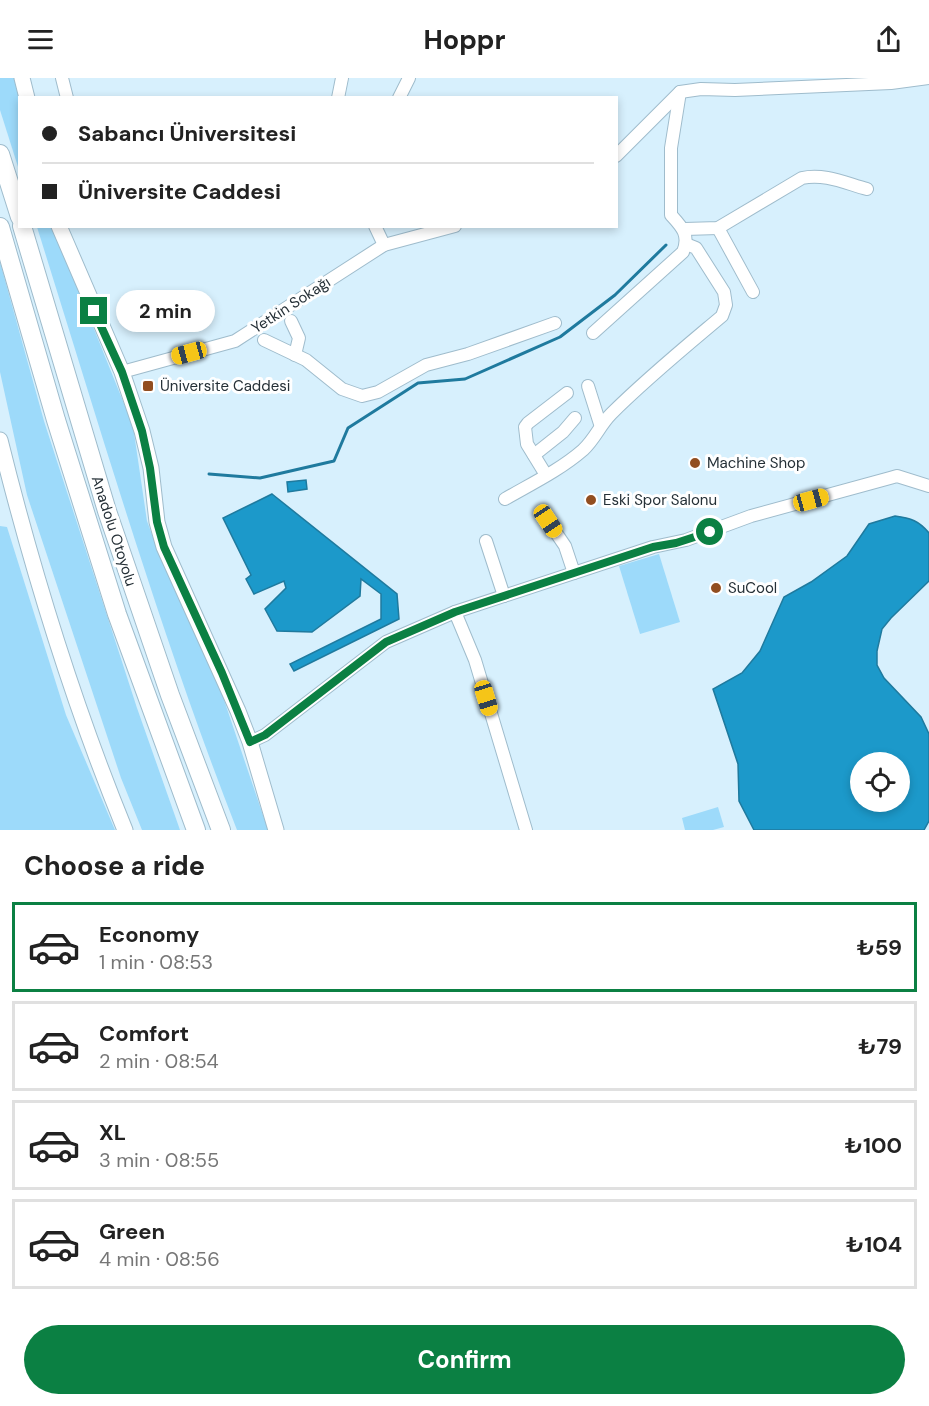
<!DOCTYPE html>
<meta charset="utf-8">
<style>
body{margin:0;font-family:"DM Sans",sans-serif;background:#f6f6f6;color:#222;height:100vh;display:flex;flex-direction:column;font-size:22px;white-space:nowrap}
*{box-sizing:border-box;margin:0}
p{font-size:20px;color:#767676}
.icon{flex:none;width:33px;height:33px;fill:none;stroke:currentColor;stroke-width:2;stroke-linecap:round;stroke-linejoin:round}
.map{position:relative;height:752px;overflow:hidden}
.side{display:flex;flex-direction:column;background:#fff;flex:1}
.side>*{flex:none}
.banner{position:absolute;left:18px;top:18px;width:600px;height:132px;border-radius:0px;box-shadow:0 3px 9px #0003;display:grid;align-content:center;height:132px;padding:0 24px;background:#fff}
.fabs{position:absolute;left:850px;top:674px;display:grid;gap:12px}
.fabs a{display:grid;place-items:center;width:60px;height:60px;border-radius:50%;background:#fff;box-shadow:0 3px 9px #0003;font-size:30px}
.end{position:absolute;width:27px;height:27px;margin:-14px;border:8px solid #0b8043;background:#fff;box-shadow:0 0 0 3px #fff}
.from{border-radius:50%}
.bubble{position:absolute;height:42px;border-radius:21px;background:#fff;box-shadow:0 3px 9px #0003;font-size:20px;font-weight:700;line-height:42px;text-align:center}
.car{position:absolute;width:18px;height:36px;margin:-18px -9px;border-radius:8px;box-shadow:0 0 4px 2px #0007;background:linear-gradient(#f5c518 24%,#345 0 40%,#f5c518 0 76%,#345 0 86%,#f5c518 0)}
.banner b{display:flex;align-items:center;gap:21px;height:57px;font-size:22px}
.banner b+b{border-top:2px solid #e0e0e0}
.banner i{width:15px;height:15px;background:#222}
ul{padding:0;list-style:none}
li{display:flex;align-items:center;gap:18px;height:90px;margin:0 12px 9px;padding:0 12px;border:3px solid #e0e0e0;border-radius:0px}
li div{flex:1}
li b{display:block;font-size:22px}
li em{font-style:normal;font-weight:700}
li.on{border-color:#0b8043}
li>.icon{width:54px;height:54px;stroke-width:1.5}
h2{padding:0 24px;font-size:27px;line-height:72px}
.action{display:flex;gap:12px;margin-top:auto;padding:12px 24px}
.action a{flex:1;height:69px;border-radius:36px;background:#0b8043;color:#fff;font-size:24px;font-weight:700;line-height:69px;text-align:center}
header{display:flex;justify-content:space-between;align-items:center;height:78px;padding:0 24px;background:#fff;font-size:27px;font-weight:700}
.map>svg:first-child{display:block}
.green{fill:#9ddafa}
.water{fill:#1c99ca;stroke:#1f7a9e;stroke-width:1.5;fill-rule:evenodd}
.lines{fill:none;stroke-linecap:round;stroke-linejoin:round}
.stream{stroke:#1f7a9e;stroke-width:3}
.minor-casing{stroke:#9fbccc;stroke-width:14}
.major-casing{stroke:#9fbccc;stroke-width:17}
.highway-casing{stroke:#9fbccc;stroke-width:20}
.minor{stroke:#fff;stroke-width:12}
.major{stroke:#fff;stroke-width:15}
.highway{stroke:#fff;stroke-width:18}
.route{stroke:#0b8043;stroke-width:8}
.poi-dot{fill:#924e20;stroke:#fff;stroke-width:2}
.labels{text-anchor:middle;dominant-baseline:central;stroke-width:6;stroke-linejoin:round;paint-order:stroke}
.street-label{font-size:15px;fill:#253037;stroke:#fff}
.poi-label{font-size:15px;fill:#253037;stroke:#fff;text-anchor:start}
</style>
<header><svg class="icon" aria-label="menu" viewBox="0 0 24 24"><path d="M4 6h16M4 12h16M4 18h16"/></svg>Hoppr<svg class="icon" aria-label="share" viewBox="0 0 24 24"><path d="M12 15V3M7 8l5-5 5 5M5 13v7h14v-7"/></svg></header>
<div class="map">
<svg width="929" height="752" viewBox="0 0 929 752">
<rect width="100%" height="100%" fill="#d7f0fd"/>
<g class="green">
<polygon points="0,0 17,0 20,20 19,92 0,32"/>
<path d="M 37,149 L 53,149 L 133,348 L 147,443 L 157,470 L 220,610 L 268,752 L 237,752 C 160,555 100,350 37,149 Z"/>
<polygon points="0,184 44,343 137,630 180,752 142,752 121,700 27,417 0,294"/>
<polygon points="0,448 7,449 66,637 115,752 0,752"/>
<polygon points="659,476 680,544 640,556 619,488"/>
<polygon points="718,729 724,749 713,752 685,752 682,740"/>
</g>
<g class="water">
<polygon points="306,402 307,411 288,414 287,404"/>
<polygon points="272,416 397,516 399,541 294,593 290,586 381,541 381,516 361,501 360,518 312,554 277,553 265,531 286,510 284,503 254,516 246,501 251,497 223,440"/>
<path d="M 895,438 C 911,440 919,443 929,455 L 929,503 L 891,540 L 882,551 L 877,573 L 877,587 L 884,600 L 921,639 L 929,656 L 929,743 L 924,752 L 754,752 L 739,723 L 738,686 L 713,611 L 742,595 L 760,573 L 784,519 L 811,504 L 847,478 L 869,446 ZM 861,684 L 900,684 L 900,723 L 861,723 Z"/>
</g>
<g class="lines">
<polyline class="stream" points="209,396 260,400 334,383 348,350 418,305 465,301 560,259 615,217 666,167"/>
<defs>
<g id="minor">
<polyline points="62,0 67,20"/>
<polyline points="338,20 342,0"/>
<polyline points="399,20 409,0"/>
<polyline points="616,78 680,14 701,11 735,12 891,5 929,0"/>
<polyline points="375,148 384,167"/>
<polyline points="718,150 753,214"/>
<path d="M 685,151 L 718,150 L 802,100 C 824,95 845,105 867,111"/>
<polyline points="291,243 299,260 295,277"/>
<path d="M 593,255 L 683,174 C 690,157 682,149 671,137 L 671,70 L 680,14"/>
<polyline points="264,262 306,282 342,311 362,318 378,314 426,287 468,276 555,245"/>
<polyline points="122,294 235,263 384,167 455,148"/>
<polyline points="588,308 600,346"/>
<polyline points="534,377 563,354 575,340"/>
<polyline points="546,397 527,366 525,349 528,345 567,315"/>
<path d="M 505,421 C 531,406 560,392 583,372 C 595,361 600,347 611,336 C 646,301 684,270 722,238 L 726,227 L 724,214 L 696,170 L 686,166"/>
<polyline points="548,443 565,468 574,495"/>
<polyline points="486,463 504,518"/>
<polyline points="455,534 653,469 686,462 751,438 890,400 897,398 929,408"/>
<polyline points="250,664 265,657 386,564 455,534 475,582 526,752"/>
</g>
<g id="major">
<polyline points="22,0 27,20"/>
<polyline points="59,148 122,294 142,353 151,390 157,444 164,469 238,633 250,664 276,752"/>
<path d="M 0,362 C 33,495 73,625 125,752"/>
</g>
<g id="highway">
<polyline points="0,76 20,139"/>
<polyline points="22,148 107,433 170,617 221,752"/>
<polyline points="0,149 56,342 117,536 196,752"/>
</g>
</defs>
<use href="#minor" class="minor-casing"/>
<use href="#major" class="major-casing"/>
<use href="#highway" class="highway-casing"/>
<use href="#minor" class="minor"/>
<use href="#major" class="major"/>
<use href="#highway" class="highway"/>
</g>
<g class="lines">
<polyline class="route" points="94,233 122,294 142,353 150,390 157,444 164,469 222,595 250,664 265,657 386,564 455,534 653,469 676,465 710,454"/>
</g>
<g class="poi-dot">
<rect x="142" y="302" width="12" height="12" rx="3"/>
<circle cx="695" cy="385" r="6"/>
<circle cx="591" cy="422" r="6"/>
<circle cx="716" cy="510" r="6"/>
</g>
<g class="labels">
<g class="street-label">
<text transform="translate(291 227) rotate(-33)">Yetkin Sokağı</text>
<text transform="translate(114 453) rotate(72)">Anadolu Otoyolu</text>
</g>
<g class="poi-label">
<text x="160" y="308">Üniversite Caddesi</text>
<text x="707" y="385">Machine Shop</text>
<text x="603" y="422">Eski Spor Salonu</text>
<text x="728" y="510">SuCool</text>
</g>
</g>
</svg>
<div class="fabs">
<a><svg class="icon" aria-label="locate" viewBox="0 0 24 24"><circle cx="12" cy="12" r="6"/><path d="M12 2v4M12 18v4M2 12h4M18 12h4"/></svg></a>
</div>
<i class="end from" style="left:710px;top:454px"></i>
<i class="end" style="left:94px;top:233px"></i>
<div class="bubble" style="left:116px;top:212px;width:99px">2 min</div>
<i class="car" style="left:189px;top:275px;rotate:255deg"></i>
<i class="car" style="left:811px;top:422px;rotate:75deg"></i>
<i class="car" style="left:548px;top:443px;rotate:146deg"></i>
<i class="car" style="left:486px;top:620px;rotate:163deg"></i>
<div class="banner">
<b><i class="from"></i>Sabancı Üniversitesi</b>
<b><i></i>Üniversite Caddesi</b>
</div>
</div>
<section class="side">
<h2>Choose a ride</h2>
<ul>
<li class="on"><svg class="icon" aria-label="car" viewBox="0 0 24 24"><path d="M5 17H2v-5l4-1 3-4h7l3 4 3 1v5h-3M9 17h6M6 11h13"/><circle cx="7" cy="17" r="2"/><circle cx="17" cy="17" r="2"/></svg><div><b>Economy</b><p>1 min · 08:53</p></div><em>₺59</em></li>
<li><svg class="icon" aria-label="car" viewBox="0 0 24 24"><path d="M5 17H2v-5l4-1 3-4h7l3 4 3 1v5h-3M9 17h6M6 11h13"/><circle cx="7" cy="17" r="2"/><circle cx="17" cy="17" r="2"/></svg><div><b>Comfort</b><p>2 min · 08:54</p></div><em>₺79</em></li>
<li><svg class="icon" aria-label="car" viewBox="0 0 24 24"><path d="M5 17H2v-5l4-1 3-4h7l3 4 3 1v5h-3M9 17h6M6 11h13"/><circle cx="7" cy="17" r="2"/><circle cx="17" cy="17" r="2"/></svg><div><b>XL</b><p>3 min · 08:55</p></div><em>₺100</em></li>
<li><svg class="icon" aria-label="car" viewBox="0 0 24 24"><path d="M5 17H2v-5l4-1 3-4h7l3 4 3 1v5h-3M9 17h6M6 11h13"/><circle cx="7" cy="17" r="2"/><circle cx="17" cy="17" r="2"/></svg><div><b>Green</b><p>4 min · 08:56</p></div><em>₺104</em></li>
</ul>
<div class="action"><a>Confirm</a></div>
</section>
